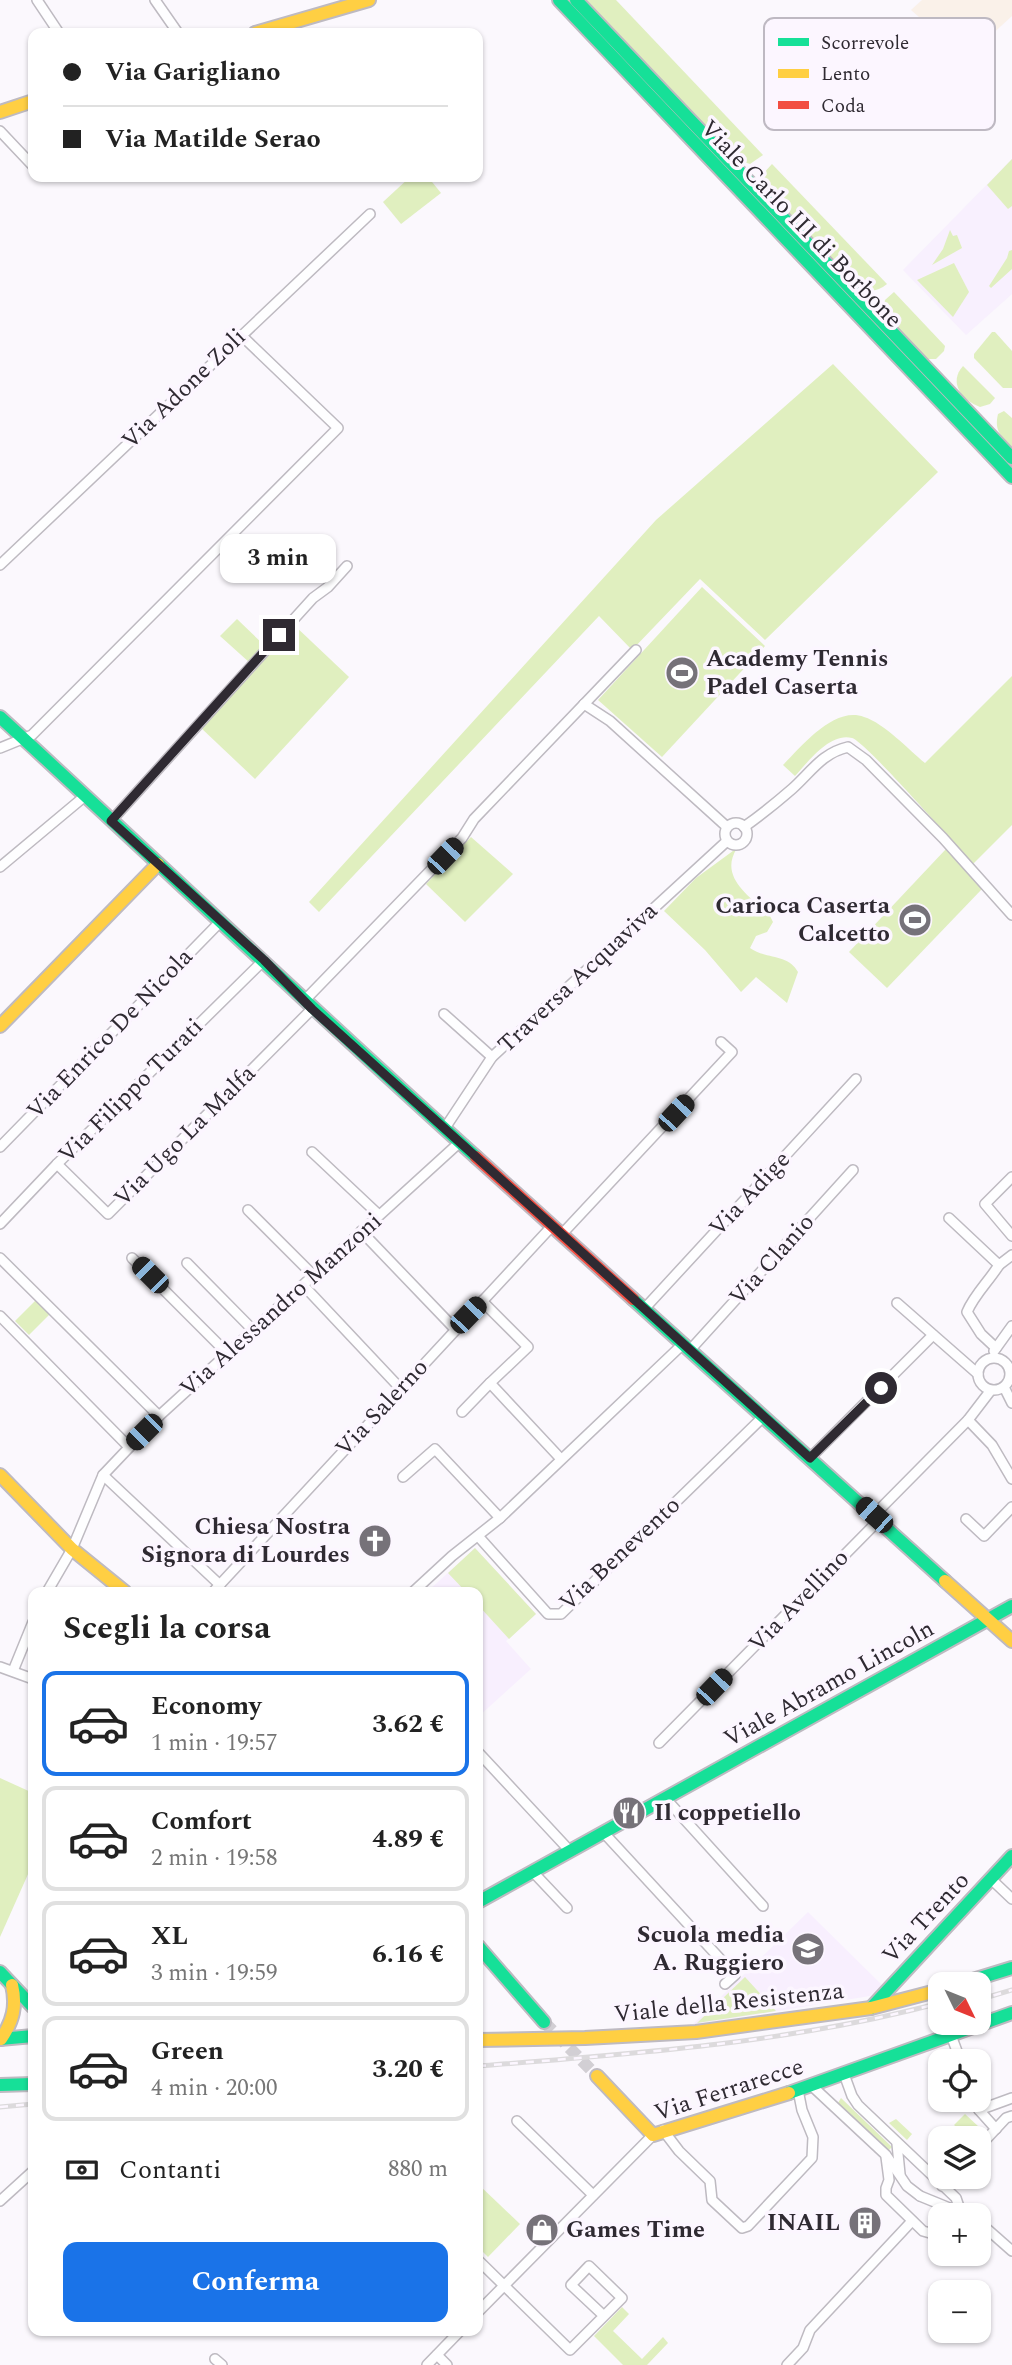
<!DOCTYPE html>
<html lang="it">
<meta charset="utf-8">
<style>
body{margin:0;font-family:Spectral,serif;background:#f6f6f6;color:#222;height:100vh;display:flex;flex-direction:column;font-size:26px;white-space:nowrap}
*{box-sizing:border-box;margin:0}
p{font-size:23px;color:#767676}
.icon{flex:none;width:38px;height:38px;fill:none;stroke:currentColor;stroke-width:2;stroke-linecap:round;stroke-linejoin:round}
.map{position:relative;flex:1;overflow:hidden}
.details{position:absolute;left:28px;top:1587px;width:455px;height:749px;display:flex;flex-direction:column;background:#fff;border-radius:14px;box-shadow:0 2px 5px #0004}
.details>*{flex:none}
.hud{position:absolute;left:28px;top:28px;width:455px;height:154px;border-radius:14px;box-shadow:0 2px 5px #0004;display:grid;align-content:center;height:154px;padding:0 35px;background:#fff}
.needle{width:46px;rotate:133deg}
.tools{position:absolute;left:928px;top:1972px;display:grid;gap:14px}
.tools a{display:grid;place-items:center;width:63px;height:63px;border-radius:14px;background:#fff;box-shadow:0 2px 5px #0004;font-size:35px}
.end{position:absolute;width:32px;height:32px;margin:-16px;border:9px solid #2f2a32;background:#fff;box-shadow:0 0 0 4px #fff}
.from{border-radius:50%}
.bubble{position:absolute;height:49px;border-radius:14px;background:#fff;box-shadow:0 2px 5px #0004;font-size:23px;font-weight:700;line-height:49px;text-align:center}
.car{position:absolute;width:21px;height:42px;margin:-21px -10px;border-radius:9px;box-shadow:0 0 5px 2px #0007;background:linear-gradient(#222 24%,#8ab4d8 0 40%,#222 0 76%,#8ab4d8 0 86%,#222 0)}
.hud b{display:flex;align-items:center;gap:24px;height:66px;font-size:26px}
.hud b+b{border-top:2px solid #e0e0e0}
.hud i{width:18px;height:18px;background:#222}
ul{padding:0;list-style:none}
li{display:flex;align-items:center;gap:21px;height:105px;margin:0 14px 10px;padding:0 21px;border:4px solid #e0e0e0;border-radius:14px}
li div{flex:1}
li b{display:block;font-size:26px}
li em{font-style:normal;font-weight:700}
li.selected{border-color:#1a73e8}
li>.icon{width:63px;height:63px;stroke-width:1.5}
h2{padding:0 35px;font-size:32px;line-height:84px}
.pay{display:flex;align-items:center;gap:18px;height:77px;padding:0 35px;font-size:26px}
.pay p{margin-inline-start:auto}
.cta{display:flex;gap:14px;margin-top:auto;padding:14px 35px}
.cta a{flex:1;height:80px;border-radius:14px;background:#1a73e8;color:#fff;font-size:28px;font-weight:700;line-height:80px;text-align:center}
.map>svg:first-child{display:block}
.commercial{fill:#f8f0fe}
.industrial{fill:#faf1e9}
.built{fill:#f8effe}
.green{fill:#e0efbf}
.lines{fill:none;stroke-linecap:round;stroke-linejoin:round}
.secondary-tunnel{stroke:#d2cfd4;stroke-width:12;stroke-dasharray:12 6;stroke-linecap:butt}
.street-casing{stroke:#bebac1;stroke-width:12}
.fast-casing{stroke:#bebac1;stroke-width:16}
.slow-casing{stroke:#bebac1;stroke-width:16}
.jam-casing{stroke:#bebac1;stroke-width:16}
.street{stroke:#fefeff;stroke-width:9}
.fast{stroke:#16e098;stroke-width:12}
.slow{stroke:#ffcf43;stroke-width:12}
.jam{stroke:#f24e42;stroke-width:12}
.rail-casing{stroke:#dcdadc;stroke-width:5}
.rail{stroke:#fcf6ff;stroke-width:2.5;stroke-dasharray:8;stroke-linecap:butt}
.street-bridge-casing{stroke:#bebac1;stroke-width:12;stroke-linecap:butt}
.street-bridge{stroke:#fefeff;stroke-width:9}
.route{stroke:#2f2a32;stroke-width:9}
.labels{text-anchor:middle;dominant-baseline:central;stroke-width:7;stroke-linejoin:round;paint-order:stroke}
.street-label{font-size:24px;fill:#2f2a32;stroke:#fcf6ff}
.poi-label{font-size:24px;font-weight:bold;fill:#2f2a32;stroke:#fcf6ff;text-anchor:end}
.key{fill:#fcf6ff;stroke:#beb9c2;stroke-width:2}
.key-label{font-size:19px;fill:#2f2a32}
</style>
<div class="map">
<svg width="1012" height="2365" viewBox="0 0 1012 2365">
<rect width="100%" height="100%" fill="#fbf8fd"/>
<polygon class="commercial" points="1012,159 1012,294 966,335 903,270"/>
<polygon class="industrial" points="922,0 1012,0 1012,16 966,58 911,10"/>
<g class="built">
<polygon points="475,1548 536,1614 506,1641 531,1669 478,1717 478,1592 427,1592"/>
<polygon points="808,1912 882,1985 870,1996 692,2025"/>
</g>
<g class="green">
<polygon points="586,0 616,0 763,155 750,164 738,160"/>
<polygon points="1012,159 1012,206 1008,209 987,185"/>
<path d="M 772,164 L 887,284 C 877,292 868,293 856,286 L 764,188 L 762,175 Z"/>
<polygon points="410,177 428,177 441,193 401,224 383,202"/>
<polygon points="950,230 953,236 957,235 962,248 932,265 943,249"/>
<polygon points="1012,250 1012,269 991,288 989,286 1007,258 1009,251"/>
<polygon points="954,263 969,292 953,317 917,280"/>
<polygon points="894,292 945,346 944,351 936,359 927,359 885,315 883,310 885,300"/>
<polygon points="992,332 995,332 1012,351 1012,388 1003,388 974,358 974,354"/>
<polygon points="833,364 938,472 765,640 700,579 632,650 599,616 319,912 309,902 656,520"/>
<path d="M 963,366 L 995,398 L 990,404 L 980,407 C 962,400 948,383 963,366 Z"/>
<path d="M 1004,411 L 1012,418 L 1012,447 C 1001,436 994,431 998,414 Z"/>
<polygon points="702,587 765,646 662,757 598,700"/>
<polygon points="237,619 265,646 250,663 220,636"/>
<polygon points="293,624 349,677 255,779 200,727"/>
<path d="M 1012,676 L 1012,825 L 973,864 C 956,846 866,742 852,738 C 830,732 808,762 795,776 L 783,765 C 802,746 834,706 864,717 C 884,723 909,750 925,763 Z"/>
<polygon points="471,837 513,874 465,922 426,884"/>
<path d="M 737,848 C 718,878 751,897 770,916 L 773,922 L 767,932 L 756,936 L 750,948 C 765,959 789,954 798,972 L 787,1003 L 756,977 L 741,992 L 705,950 L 664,911 L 696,878 Z"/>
<polygon points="946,849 982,889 887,988 849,952"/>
<polygon points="37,1299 51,1313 29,1335 15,1321"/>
<polygon points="475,1548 536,1614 509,1639 478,1605 478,1592 466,1592 448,1573"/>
<polygon points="0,1778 33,1793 33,1863 0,1937"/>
<polygon points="745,1977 776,2011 697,2023"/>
<polygon points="841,2098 892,2147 888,2151 838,2103"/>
<polygon points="965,2114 979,2127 969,2138 954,2125"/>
<polygon points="896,2119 912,2134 907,2140 889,2123"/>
<polygon points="478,2184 520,2224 488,2257 478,2247"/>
<polygon points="622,2307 629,2314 613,2331 642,2359 663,2337 668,2343 647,2365 623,2365 594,2336"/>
</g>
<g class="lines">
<polyline class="secondary-tunnel" points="544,2022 597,2076"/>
<defs>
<g id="street">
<polyline points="37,0 59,33"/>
<polyline points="155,0 178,33"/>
<polyline points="0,131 33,166"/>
<polyline points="0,565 370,214"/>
<polyline points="584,704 610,721 727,827"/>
<polyline points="0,748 32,735 338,428 241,335"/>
<polyline points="111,821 313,598 328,587 347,566"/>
<circle cx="736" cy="834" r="11"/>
<path d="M 744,827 C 761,815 777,802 792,789 C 811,772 822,753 848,747 L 866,760 L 943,838 L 1012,915"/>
<polyline points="0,867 85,796"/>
<polyline points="304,1001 462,838 474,819 636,650"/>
<polyline points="444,1014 492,1057"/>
<polyline points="445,1128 492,1057 727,841"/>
<polyline points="0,1147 221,921"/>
<polyline points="312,1152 379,1215"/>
<polyline points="57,1164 108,1214 312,1009"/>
<polyline points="1012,1177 985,1204 1012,1236"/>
<polyline points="248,1210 314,1276"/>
<polyline points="949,1218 999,1265 1012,1255"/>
<polyline points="0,1224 57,1164 264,960"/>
<polyline points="361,1231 455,1329"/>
<polyline points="562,1234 732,1052 721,1042"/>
<polyline points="0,1258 159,1416"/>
<polyline points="132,1258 228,1354"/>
<polyline points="187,1263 254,1331"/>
<polyline points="304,1286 400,1388"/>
<polyline points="482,1301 528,1347 490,1383 561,1459"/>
<polyline points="897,1303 978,1374"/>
<polyline points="645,1308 856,1079"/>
<polyline points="0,1316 129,1447"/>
<path d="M 996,1348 L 981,1334 L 967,1312 C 974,1295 989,1281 999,1265"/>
<polyline points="691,1349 853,1170"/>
<polyline points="994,1351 1012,1326"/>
<circle cx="994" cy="1374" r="16"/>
<polyline points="1004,1387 1012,1403"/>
<polyline points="462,1412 490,1383"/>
<polyline points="968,1420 992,1445 1012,1479"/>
<polyline points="810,1458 933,1335"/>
<polyline points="103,1475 220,1585"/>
<polyline points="403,1477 435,1449 500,1518"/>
<polyline points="874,1515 968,1420 991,1390"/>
<polyline points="966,1519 984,1536 1012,1507"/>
<polyline points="478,1536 548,1614 561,1614 764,1416"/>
<polyline points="47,1592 72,1549 103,1475 159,1416 460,1142"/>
<polyline points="213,1592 553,1225"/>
<polyline points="413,1592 452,1556 500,1518 684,1343"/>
<polyline points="0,1667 33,1679"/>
<polyline points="13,1671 33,1622"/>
<polyline points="659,1743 879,1520"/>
<polyline points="478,1752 570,1851"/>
<polyline points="666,1799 763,1906"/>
<polyline points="604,1833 735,1975 725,1984"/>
<polyline points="533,1872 567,1908"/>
<polyline points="991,1879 1012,1899"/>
<polyline points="951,2035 961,2062"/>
<polyline points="844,2074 852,2096 858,2105 956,2198 959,2207 956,2216"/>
<polyline points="812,2086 886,2155 907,2186 920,2196"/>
<polyline points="975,2100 979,2110 996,2129"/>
<polyline points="979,2110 1012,2098"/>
<polyline points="517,2121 593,2195"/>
<polyline points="663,2130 679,2151 710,2181 712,2200 742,2228 748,2226 812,2158 813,2137 802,2110 798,2090"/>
<polyline points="897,2144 900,2174"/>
<polyline points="978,2148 1006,2118 1012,2116"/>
<polyline points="886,2157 889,2180 886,2188 886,2195 923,2231 930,2233 940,2232"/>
<polyline points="942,2186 951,2177"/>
<polyline points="0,2201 33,2171"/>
<polyline points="978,2221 1012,2251"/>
<polyline points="478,2260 570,2350 622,2298 589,2266 571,2285 604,2316"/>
<polyline points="478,2312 653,2135"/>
<polyline points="437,2355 447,2365"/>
<polyline points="215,2359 222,2365"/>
<polyline points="427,2365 460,2331"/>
<polyline points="787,2365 803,2348 810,2330 912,2221"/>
</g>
<g id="fast">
<polyline points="559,0 1012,477"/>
<polyline points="576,0 1012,458"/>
<path d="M 0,717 C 159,863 315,1012 476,1157"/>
<polyline points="633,1299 945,1581"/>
<polyline points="478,1902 1012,1606"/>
<polyline points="478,1946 544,2022"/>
<polyline points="0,1972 33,2007"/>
<polyline points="960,1984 1012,1968"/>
<polyline points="871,2008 1012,1856"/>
<polyline points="0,2039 33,2036"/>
<polyline points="0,2085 33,2084"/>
<polyline points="789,2093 1012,2013"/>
</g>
<g id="slow">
<polyline points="255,33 369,0"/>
<polyline points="0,112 33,101"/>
<polyline points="0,1026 158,864"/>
<polyline points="0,1475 72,1549 125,1592"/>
<polyline points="945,1581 1012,1641"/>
<path d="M 1,2039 C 13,2021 17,2006 12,1985"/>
<polyline points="478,2040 585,2038 696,2032 871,2008 940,1990"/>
<polyline points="597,2076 653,2135 789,2093"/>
</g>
<polyline id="jam" points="476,1157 633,1299"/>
</defs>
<use href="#street" class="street-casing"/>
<use href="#fast" class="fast-casing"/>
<use href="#slow" class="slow-casing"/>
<use href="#jam" class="jam-casing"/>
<use href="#street" class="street"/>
<use href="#fast" class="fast"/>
<use href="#slow" class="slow"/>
<use href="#jam" class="jam"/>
<defs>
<g id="rail">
<polyline points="978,2000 1012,1990"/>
<path d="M 478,2066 C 633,2054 789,2043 940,2003"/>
<polyline points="0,2107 33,2104"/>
</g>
</defs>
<use href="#rail" class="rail-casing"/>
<use href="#rail" class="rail"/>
<defs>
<polyline id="street-bridge" points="920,2196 969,2216"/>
</defs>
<use href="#street-bridge" class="street-bridge-casing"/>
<use href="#street-bridge" class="street-bridge"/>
</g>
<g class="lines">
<polyline class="route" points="279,635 111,821 264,960 312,1009 810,1458 881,1388"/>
</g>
<defs>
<symbol id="stadium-disc" viewBox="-11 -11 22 22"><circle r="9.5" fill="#767279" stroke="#fcf6ff"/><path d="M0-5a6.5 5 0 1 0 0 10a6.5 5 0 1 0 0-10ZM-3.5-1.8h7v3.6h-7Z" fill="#fff"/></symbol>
<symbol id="church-disc" viewBox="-11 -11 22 22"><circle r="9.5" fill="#767279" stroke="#fcf6ff"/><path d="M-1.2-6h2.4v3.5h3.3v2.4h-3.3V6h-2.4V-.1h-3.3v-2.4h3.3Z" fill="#fff"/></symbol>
<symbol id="restaurant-disc" viewBox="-11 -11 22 22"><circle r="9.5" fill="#767279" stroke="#fcf6ff"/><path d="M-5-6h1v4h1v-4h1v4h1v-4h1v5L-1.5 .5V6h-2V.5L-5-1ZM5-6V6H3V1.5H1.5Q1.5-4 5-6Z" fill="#fff"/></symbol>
<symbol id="school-disc" viewBox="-11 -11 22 22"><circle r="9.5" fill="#767279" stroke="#fcf6ff"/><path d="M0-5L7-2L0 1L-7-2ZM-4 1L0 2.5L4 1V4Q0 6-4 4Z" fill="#fff"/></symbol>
<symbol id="building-disc" viewBox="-11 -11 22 22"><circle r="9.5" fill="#767279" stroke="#fcf6ff"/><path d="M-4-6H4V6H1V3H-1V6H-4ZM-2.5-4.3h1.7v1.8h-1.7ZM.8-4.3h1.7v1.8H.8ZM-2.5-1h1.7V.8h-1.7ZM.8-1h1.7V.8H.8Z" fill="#fff"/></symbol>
<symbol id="shop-disc" viewBox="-11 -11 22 22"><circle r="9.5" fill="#767279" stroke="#fcf6ff"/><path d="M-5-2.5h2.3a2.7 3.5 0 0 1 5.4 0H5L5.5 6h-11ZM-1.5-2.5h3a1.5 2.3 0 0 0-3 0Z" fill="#fff"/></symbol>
</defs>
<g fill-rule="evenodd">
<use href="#stadium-disc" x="663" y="654" width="38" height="38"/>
<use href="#stadium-disc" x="896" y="901" width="38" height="38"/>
<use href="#church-disc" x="356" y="1522" width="38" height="38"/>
<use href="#restaurant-disc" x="610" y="1794" width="38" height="38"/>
<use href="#school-disc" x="789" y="1930" width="38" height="38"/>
<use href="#building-disc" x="846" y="2204" width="38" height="38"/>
<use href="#shop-disc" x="523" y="2211" width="38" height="38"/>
</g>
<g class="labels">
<g class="street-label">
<text transform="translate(801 224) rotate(46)">Viale Carlo III di Borbone</text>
<text transform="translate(184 389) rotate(-44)">Via Adone Zoli</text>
<text transform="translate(578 978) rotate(-43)">Traversa Acquaviva</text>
<text transform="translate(110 1034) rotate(-46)">Via Enrico De Nicola</text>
<text transform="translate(131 1091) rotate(-45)">Via Filippo Turati</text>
<text transform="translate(185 1136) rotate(-45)">Via Ugo La Malfa</text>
<text transform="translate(750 1194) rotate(-47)">Via Adige</text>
<text transform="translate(772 1260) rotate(-48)">Via Clanio</text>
<text transform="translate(281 1305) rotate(-42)">Via Alessandro Manzoni</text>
<text transform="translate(382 1408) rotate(-47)">Via Salerno</text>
<text transform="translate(620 1554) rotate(-43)">Via Benevento</text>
<text transform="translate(799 1601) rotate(-46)">Via Avellino</text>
<text transform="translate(829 1684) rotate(-29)">Viale Abramo Lincoln</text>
<text transform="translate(926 1918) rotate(-47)">Via Trento</text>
<text transform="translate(729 2003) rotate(-6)">Viale della Resistenza</text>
<text transform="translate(729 2090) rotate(-18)">Via Ferrarecce</text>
</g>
<g class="poi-label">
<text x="706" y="659" text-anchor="start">Academy Tennis<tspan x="706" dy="28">Padel Caserta</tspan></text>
<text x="890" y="906">Carioca Caserta<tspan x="890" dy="28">Calcetto</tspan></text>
<text x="350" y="1527">Chiesa Nostra<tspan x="350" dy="28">Signora di Lourdes</tspan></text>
<text x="654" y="1813" text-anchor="start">Il coppetiello</text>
<text x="784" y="1935">Scuola media<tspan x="784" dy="28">A. Ruggiero</tspan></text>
<text x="840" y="2223">INAIL</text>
<text x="566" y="2230" text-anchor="start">Games Time</text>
</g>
</g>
<rect x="764" y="18" width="231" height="112" rx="10" class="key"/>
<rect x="778" y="38" width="31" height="8" fill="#16e098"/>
<rect x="778" y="69" width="31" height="9" fill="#ffcf43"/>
<rect x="778" y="101" width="31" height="8" fill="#f24e42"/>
<g class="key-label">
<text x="821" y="49">Scorrevole</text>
<text x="821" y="80">Lento</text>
<text x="821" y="112">Coda</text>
</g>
</svg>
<div class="tools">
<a><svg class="needle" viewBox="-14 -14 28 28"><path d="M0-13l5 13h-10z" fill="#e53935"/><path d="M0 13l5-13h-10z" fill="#767676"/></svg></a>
<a><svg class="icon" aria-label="locate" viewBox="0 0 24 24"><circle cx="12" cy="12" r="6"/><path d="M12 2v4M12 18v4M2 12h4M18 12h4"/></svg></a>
<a><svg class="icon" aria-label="layers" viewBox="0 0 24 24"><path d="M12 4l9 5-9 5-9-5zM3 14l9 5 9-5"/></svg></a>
<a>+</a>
<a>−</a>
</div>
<i class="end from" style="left:881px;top:1388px"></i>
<i class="end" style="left:279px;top:635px"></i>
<div class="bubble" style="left:220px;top:534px;width:116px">3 min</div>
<i class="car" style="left:445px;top:856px;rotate:44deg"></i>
<i class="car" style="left:676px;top:1113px;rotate:43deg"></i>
<i class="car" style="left:150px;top:1275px;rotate:315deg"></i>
<i class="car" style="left:468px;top:1315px;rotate:44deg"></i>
<i class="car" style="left:144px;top:1432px;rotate:225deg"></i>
<i class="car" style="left:874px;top:1515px;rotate:312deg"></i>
<i class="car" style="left:714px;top:1687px;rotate:44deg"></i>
<div class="hud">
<b><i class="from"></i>Via Garigliano</b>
<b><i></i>Via Matilde Serao</b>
</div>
<section class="details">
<h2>Scegli la corsa</h2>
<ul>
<li class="selected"><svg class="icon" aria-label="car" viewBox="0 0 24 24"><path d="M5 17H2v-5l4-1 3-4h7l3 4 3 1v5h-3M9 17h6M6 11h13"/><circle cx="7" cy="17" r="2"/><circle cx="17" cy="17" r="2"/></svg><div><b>Economy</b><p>1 min · 19:57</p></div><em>3.62 €</em></li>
<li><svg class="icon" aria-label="car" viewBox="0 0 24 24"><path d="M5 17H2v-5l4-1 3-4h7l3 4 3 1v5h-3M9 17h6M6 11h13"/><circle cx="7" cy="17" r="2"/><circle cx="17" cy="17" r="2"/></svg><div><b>Comfort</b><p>2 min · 19:58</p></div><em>4.89 €</em></li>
<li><svg class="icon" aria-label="car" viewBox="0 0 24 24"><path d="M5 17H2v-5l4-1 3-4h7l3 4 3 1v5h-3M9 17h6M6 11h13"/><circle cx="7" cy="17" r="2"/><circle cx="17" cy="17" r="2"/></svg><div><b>XL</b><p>3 min · 19:59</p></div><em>6.16 €</em></li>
<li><svg class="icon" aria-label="car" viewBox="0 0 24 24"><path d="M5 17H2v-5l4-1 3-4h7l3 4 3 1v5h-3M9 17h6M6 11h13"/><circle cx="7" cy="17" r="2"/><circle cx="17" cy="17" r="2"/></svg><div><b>Green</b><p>4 min · 20:00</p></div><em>3.20 €</em></li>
</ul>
<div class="pay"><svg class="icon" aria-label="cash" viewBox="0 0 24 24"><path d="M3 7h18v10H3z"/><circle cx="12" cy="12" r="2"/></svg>Contanti<p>880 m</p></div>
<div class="cta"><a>Conferma</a></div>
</section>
</div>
